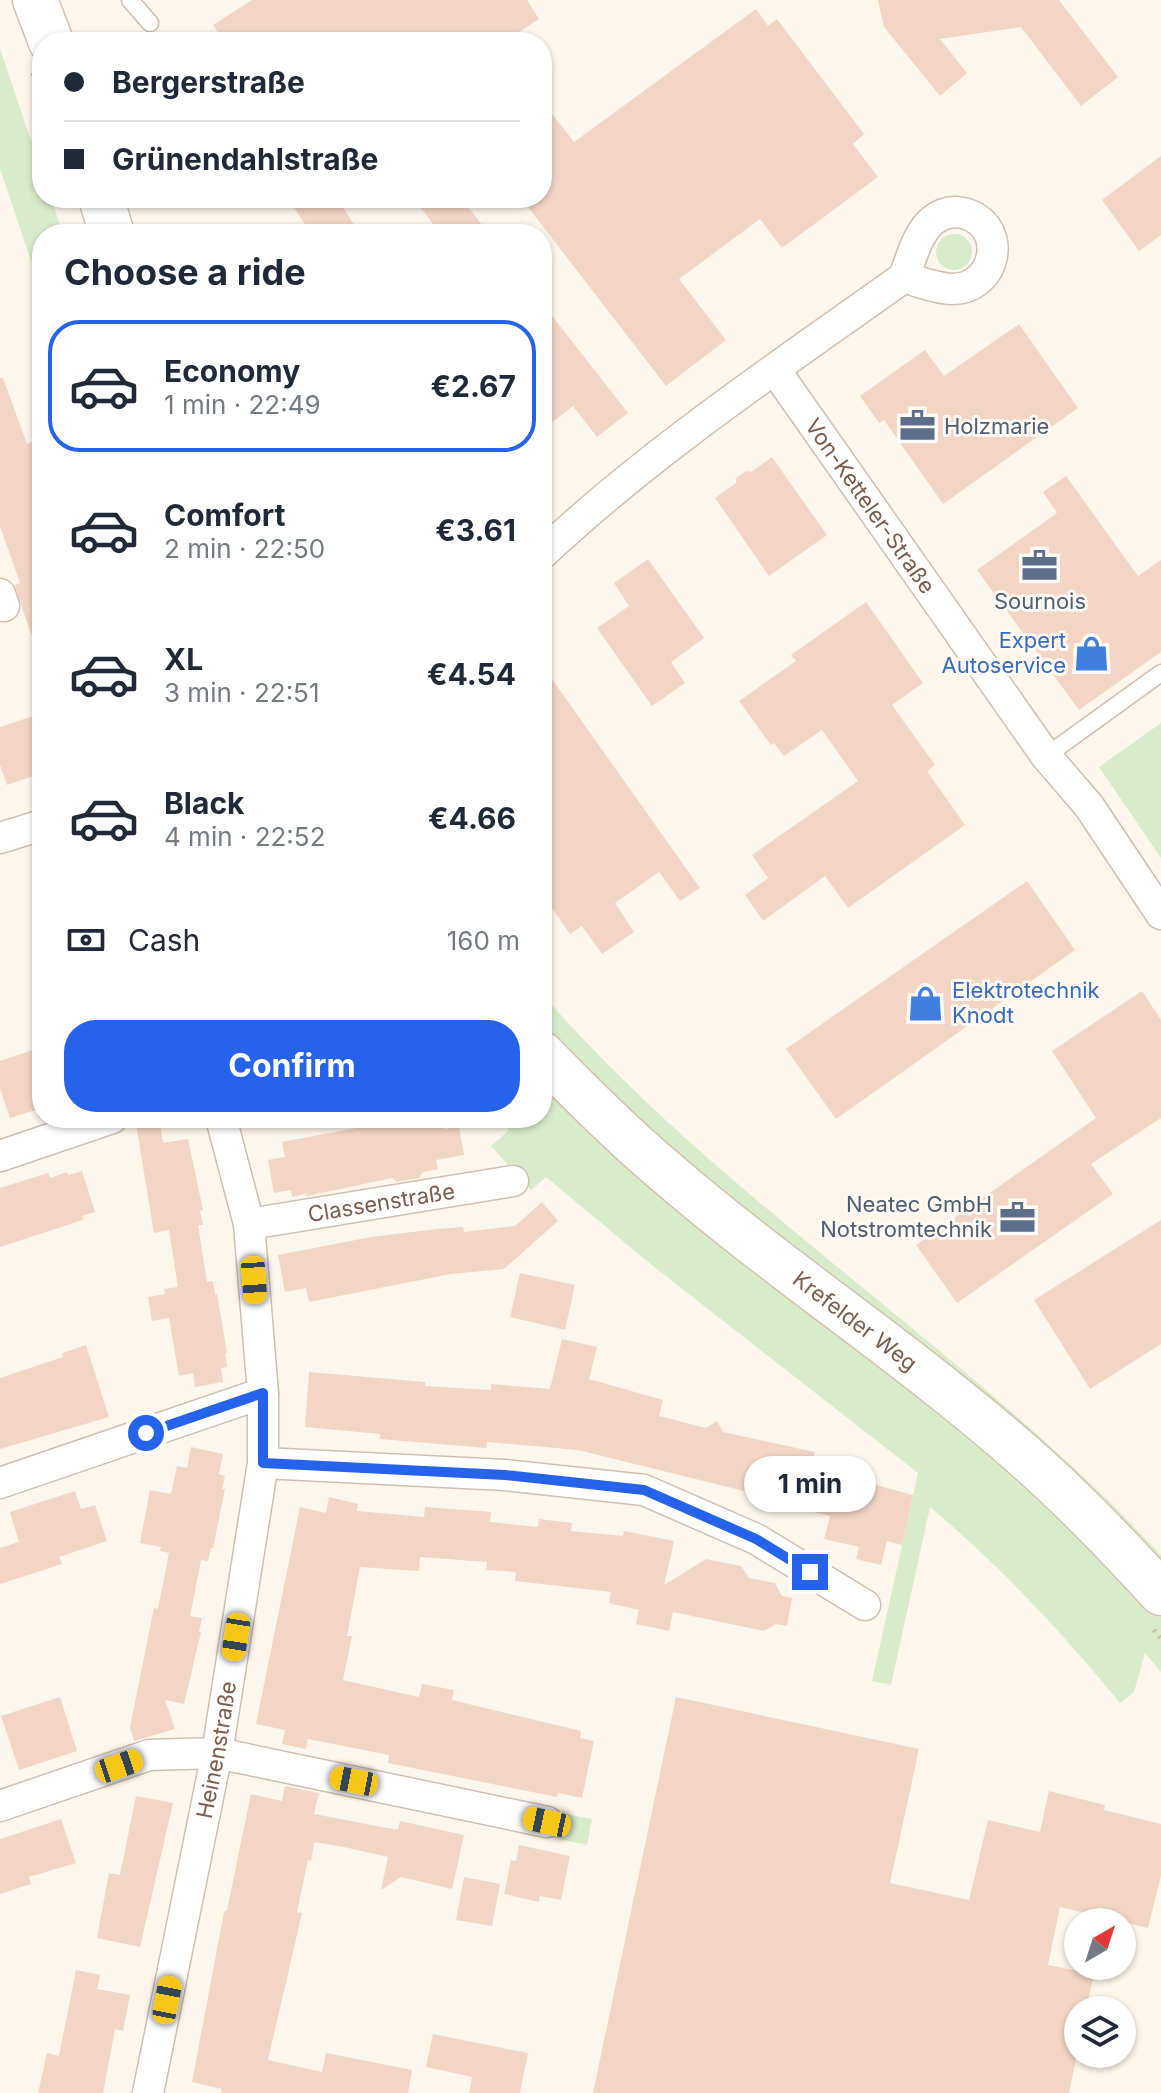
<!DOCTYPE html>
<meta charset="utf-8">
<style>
body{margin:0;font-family:Inter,sans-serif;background:#f6f6f7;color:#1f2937;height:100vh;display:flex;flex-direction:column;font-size:30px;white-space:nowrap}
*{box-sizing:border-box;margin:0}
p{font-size:26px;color:#747a83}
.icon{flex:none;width:44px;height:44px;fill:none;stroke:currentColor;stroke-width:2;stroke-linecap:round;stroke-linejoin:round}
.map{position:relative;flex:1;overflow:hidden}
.sheet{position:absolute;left:32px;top:224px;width:520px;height:904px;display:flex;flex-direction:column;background:#fff;border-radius:32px;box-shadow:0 2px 6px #0004}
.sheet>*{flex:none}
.top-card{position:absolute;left:32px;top:32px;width:520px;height:176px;border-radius:32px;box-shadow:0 2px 6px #0004;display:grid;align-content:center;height:176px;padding:0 32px;background:#fff}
.needle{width:52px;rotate:39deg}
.tools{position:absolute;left:1064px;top:1908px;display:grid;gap:16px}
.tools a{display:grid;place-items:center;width:72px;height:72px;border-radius:50%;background:#fff;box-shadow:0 2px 6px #0004;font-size:40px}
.end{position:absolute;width:36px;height:36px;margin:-18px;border:10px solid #2563eb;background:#fff;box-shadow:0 0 0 4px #fff}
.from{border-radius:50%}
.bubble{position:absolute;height:56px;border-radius:28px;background:#fff;box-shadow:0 2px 6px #0004;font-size:26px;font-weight:700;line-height:56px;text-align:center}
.car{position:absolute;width:24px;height:48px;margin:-24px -12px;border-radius:10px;box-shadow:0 0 6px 2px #0007;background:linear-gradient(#f5c518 24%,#345 0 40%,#f5c518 0 76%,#345 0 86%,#f5c518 0)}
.top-card b{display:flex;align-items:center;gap:28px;height:76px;font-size:30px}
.top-card b+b{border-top:2px solid #e0e1e3}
.top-card i{width:20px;height:20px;background:#1f2937}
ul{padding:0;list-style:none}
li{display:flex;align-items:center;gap:24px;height:132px;margin:0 16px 12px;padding:0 16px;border:4px solid transparent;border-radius:32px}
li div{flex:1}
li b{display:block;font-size:30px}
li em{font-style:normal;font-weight:700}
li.current{border-color:#2563eb}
li>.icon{width:72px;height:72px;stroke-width:1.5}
h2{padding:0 32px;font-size:36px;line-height:96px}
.pay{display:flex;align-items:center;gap:20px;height:88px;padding:0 32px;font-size:30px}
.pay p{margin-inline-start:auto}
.primary-button{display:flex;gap:16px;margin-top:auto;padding:16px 32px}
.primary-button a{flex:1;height:92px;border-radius:32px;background:#2563eb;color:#fff;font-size:32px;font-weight:700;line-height:92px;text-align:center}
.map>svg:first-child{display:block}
.green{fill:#d8ecc9}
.building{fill:#f3d5c3}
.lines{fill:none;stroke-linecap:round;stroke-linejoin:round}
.lane-casing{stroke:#d1beb0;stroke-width:19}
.street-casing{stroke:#d1beb0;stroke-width:33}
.secondary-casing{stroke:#d6c0b0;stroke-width:47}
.path{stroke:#d9b8a5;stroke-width:5;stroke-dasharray:2 6;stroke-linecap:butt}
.lane{stroke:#fff;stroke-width:16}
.street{stroke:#fff;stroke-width:30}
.secondary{stroke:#fff;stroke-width:44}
.route{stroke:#2563eb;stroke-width:10}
.labels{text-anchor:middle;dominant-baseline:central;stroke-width:6;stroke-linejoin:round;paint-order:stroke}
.service-label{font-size:22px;fill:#4e5e75;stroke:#fffaf3;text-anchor:start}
.street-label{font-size:22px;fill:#7a5c4d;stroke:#fffaf3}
.shop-label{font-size:22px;fill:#366cbe;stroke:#fffaf3;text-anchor:end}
</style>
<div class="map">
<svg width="1161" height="2093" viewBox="0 0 1161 2093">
<rect width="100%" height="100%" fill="#fdf6ec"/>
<g class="green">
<polygon points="0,49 42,173 42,198 51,198 63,234 42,234 42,293 0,169"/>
<circle cx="954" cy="252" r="18"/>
<polygon points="1161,723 1161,858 1099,767"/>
<path d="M 542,994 C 726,1205 971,1350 1161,1555 L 1161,1567 L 621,1108 L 542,1026 Z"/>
<path d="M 542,1074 L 923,1391 L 1099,1550 L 1161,1617 L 1161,1672 L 1145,1653 L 1134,1692 L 1120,1703 C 1062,1632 1000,1566 930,1507 L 891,1685 L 872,1681 L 918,1473 L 653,1266 L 546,1177 L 531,1190 L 491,1146 L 509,1130 L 497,1118 L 542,1118 Z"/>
<polygon points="555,1812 592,1819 587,1845 550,1837"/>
</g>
<g class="building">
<polygon points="252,0 527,0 539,19 504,42 224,42 213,25"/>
<polygon points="878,0 1059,0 1118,77 1081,106 1021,27 940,39 967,73 940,96 884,27"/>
<polygon points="756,9 768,26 777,19 864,134 853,144 878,177 782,248 760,219 679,279 726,340 666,386 521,198 542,198 542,101 574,142"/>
<polygon points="1161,156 1161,235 1139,251 1102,200"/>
<polygon points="288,198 337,198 360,234 311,234"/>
<polygon points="413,198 461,198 489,234 441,234"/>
<polygon points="542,303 628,413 597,437 573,406 542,430"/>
<polygon points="1019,324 1078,408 943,504 884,420 879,423 860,396 925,350 944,376"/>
<polygon points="0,378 3,378 27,444 33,441 42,466 42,655 39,655 22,608 15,585 20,583 0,526"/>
<polygon points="772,457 827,535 769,576 715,498 736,483 736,478 742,474 746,471 751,472"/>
<polygon points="1066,476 1138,576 1161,560 1161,652 1079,710 977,570 1057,513 1043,492"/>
<polygon points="648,559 704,638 671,662 685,683 652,706 597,628 629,606 614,583"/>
<polygon points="866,602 923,683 892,705 935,765 927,771 965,825 848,908 825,876 763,921 745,895 768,878 752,855 858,781 822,730 784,756 774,743 771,745 739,701 796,661 791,655"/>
<polygon points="542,665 700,888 680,901 659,872 615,903 634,932 602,954 582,926 570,934 542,894"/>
<polygon points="42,713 42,773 7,785 0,765 0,727"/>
<polygon points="1027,881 1075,950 836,1119 786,1049"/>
<polygon points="1142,991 1161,1020 1161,1118 1091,1164 1113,1194 957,1303 916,1245 1096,1118 1052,1051"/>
<polygon points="42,1047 42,1108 10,1118 0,1089 0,1061"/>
<polygon points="135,1118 159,1118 163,1143 188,1139 203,1210 200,1211 203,1225 198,1225 207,1282 213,1281 215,1295 217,1294 227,1353 225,1353 227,1367 221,1368 223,1382 195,1387 193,1373 179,1376 169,1318 152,1321 148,1297 165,1294 164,1289 178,1287 169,1230 154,1233"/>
<polygon points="409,1118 428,1118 430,1125 443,1122 445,1129 459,1127 464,1155 436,1160 438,1169 423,1172 419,1178 397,1182 392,1178 308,1196 305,1194 292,1197 291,1190 274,1193 268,1160 285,1157 282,1142"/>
<polygon points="82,1171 95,1212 82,1216 83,1220 0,1247 0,1188 48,1173 50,1178 67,1172 68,1175"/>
<polygon points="542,1202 558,1221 504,1269 451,1274 309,1302 306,1288 285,1292 278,1255 371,1237 437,1229 463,1227 464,1232 515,1226"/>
<polygon points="1161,1220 1161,1344 1090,1389 1034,1300"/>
<polygon points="520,1273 575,1285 565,1330 510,1317"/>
<polygon points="562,1339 597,1347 589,1379 663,1400 659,1416 706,1428 717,1421 723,1432 815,1452 814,1458 829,1462 827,1468 841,1472 840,1475 913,1495 902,1545 887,1541 881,1565 856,1559 859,1547 824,1539 830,1516 751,1497 748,1492 578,1450 487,1442 486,1448 380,1439 380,1434 305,1427 309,1372 425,1382 425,1386 491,1390 491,1384 550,1389"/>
<polygon points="86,1345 109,1417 0,1449 0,1378 63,1357 62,1353"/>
<polygon points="191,1447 223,1454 219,1474 225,1476 222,1489 225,1489 213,1548 211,1548 208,1561 201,1560 190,1616 202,1618 199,1632 201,1632 184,1704 165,1700 175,1729 134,1741 130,1727 154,1608 158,1609 169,1553 160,1551 161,1547 140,1543 150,1490 171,1494 177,1466 187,1468"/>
<polygon points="75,1491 81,1509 95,1505 107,1541 59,1557 62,1564 0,1584 0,1548 19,1542 10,1512"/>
<polygon points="329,1497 358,1504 357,1511 424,1517 425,1507 491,1512 490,1522 538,1527 539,1519 572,1523 571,1531 623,1536 624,1531 674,1541 664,1585 706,1559 741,1566 749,1578 775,1583 782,1596 792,1598 787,1626 776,1624 764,1631 673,1612 669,1631 636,1624 639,1610 609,1603 611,1592 515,1581 516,1572 486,1570 487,1562 420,1557 419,1571 360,1567 347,1636 352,1636 343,1680 419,1697 422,1684 454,1690 452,1700 581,1731 580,1738 594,1741 582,1798 558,1793 557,1797 388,1763 389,1755 308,1739 306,1749 282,1744 285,1730 256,1724 300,1507 326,1513"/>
<polygon points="60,1697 77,1751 19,1770 1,1716"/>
<polygon points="676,1697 919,1749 890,1883 969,1900 988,1820 1040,1832 1049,1791 1105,1805 1104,1810 1161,1824 1161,1875 1148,1928 1060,1907 1048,1965 1094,1974 1086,2010 1078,2010 1078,2050 1069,2093 593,2093"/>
<polygon points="285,1786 319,1793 314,1814 398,1830 400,1821 464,1835 452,1889 401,1877 381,1890 388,1857 344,1847 314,1842 311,1861 308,1860 297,1912 302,1913 268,2060 322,2072 326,2053 412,2070 408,2093 221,2093 222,2089 192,2082 224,1912 227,1910 251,1794 282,1801"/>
<polygon points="136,1796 173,1803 140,1947 97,1938 109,1873 120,1875"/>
<polygon points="61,1819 76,1863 29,1877 31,1884 0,1894 0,1839"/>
<polygon points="519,1845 570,1856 561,1900 540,1896 539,1902 504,1894 511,1860 516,1861"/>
<polygon points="464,1877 500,1884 492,1926 456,1920"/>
<polygon points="76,1970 100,1975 97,1989 130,1995 123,2031 115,2029 103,2093 38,2093 47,2053 59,2056"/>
<polygon points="433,2034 528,2053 520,2093 469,2093 472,2077 426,2067"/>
</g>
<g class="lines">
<defs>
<g id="lane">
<polyline points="130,0 150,23"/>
<polyline points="1046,756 1161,673"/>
</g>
<g id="street">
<path id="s1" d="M 775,370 L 1046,756 L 1089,806 L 1161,914"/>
<path d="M 542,554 C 653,450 781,365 904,277 C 911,259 917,234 932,221 C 942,213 954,210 967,214 C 1009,229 996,289 952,289 C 935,288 919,282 904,277"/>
<polyline points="0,594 4,606"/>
<polyline points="0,838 42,825"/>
<polyline points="0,1156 112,1118"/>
<path id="s2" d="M 249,1224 L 513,1181"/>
<polyline points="263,1463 505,1475 644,1490 756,1539 865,1605"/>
<polyline points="0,1483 263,1393"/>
<polyline points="0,1806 149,1755 217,1753 547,1822"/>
<path id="s3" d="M 148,2093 L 217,1753 L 263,1463 L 263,1393 L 249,1224 L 221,1118"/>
</g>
<g id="secondary">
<polyline points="35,0 51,42"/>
<polyline points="101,198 112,234"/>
<path id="s4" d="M 542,1054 C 582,1095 622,1135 666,1172 C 784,1274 916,1359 1032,1463 C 1078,1504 1120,1548 1161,1593"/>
</g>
</defs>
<use href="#lane" class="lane-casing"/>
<use href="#street" class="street-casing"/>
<use href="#secondary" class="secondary-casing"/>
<g class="path">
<polyline points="33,73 42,101"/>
<polyline points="1154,1630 1161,1639"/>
</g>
<use href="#lane" class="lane"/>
<use href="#street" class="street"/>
<use href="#secondary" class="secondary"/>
</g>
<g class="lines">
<polyline class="route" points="146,1433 263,1393 263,1463 505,1475 644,1490 756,1539 810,1572"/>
</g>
<defs>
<symbol id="office-bare" viewBox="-9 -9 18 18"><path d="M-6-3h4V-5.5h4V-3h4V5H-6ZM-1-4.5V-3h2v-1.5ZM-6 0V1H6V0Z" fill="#5c6f8a" stroke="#fffaf3" stroke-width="2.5" paint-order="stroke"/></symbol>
<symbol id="shop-bare" viewBox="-9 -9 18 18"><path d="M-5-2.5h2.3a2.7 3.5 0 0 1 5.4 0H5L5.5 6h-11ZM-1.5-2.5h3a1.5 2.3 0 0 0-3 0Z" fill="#3f7fe0" stroke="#fffaf3" stroke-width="2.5" paint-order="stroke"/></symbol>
</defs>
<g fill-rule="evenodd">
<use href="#office-bare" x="892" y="400" width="51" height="51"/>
<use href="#office-bare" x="1014" y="540" width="51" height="51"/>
<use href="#shop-bare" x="1066" y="628" width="51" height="51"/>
<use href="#shop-bare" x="900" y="978" width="51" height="51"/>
<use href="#office-bare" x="992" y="1192" width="51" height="51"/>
</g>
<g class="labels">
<g class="service-label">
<text x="944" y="426">Holzmarie</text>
<text x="1040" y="601" text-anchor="middle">Sournois</text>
<text x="992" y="1204" text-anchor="end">Neatec GmbH<tspan x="992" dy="25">Notstromtechnik</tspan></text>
</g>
<g class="street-label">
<text stroke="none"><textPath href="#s1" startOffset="166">Von-Ketteler-Straße</textPath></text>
<text stroke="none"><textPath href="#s2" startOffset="134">Classenstraße</textPath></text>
<text stroke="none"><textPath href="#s4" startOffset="412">Krefelder Weg</textPath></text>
<text stroke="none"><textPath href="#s3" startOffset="350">Heinenstraße</textPath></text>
</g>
<g class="shop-label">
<text x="1066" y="640">Expert<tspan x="1066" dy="25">Autoservice</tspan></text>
<text x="952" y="990" text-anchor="start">Elektrotechnik<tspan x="952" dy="25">Knodt</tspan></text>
</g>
</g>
</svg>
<div class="tools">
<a><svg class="needle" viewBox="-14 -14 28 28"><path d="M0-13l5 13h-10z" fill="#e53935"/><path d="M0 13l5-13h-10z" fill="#747a83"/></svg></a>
<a><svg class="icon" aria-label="layers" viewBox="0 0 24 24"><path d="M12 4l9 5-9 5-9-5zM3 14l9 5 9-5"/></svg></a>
</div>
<i class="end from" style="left:146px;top:1433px"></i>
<i class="end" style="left:810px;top:1572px"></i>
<div class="bubble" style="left:744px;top:1456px;width:132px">1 min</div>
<i class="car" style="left:254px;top:1280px;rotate:176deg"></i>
<i class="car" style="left:236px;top:1637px;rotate:189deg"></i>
<i class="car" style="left:119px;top:1766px;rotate:71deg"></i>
<i class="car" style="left:354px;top:1781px;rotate:281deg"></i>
<i class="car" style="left:547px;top:1822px;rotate:282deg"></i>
<i class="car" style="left:167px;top:2000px;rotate:11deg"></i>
<div class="top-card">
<b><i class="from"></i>Bergerstraße</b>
<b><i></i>Grünendahlstraße</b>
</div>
<section class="sheet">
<h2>Choose a ride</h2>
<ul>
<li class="current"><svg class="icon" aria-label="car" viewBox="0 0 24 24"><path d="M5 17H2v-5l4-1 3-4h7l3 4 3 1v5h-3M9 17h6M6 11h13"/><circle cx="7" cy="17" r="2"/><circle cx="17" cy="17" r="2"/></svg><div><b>Economy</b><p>1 min · 22:49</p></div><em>€2.67</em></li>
<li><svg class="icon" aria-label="car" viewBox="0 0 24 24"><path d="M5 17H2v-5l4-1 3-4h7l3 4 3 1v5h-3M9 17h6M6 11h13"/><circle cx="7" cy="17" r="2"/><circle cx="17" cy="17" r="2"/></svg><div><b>Comfort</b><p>2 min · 22:50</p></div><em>€3.61</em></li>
<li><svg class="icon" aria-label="car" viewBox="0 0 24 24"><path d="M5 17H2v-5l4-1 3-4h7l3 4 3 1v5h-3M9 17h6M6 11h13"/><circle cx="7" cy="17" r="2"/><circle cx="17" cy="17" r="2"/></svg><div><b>XL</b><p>3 min · 22:51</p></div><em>€4.54</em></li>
<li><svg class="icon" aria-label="car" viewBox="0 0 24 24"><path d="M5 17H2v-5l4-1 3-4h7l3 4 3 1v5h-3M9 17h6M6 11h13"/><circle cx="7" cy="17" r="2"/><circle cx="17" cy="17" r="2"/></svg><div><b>Black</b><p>4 min · 22:52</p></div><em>€4.66</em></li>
</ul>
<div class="pay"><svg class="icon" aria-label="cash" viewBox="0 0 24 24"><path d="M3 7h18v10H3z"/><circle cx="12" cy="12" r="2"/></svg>Cash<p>160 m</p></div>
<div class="primary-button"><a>Confirm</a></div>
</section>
</div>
